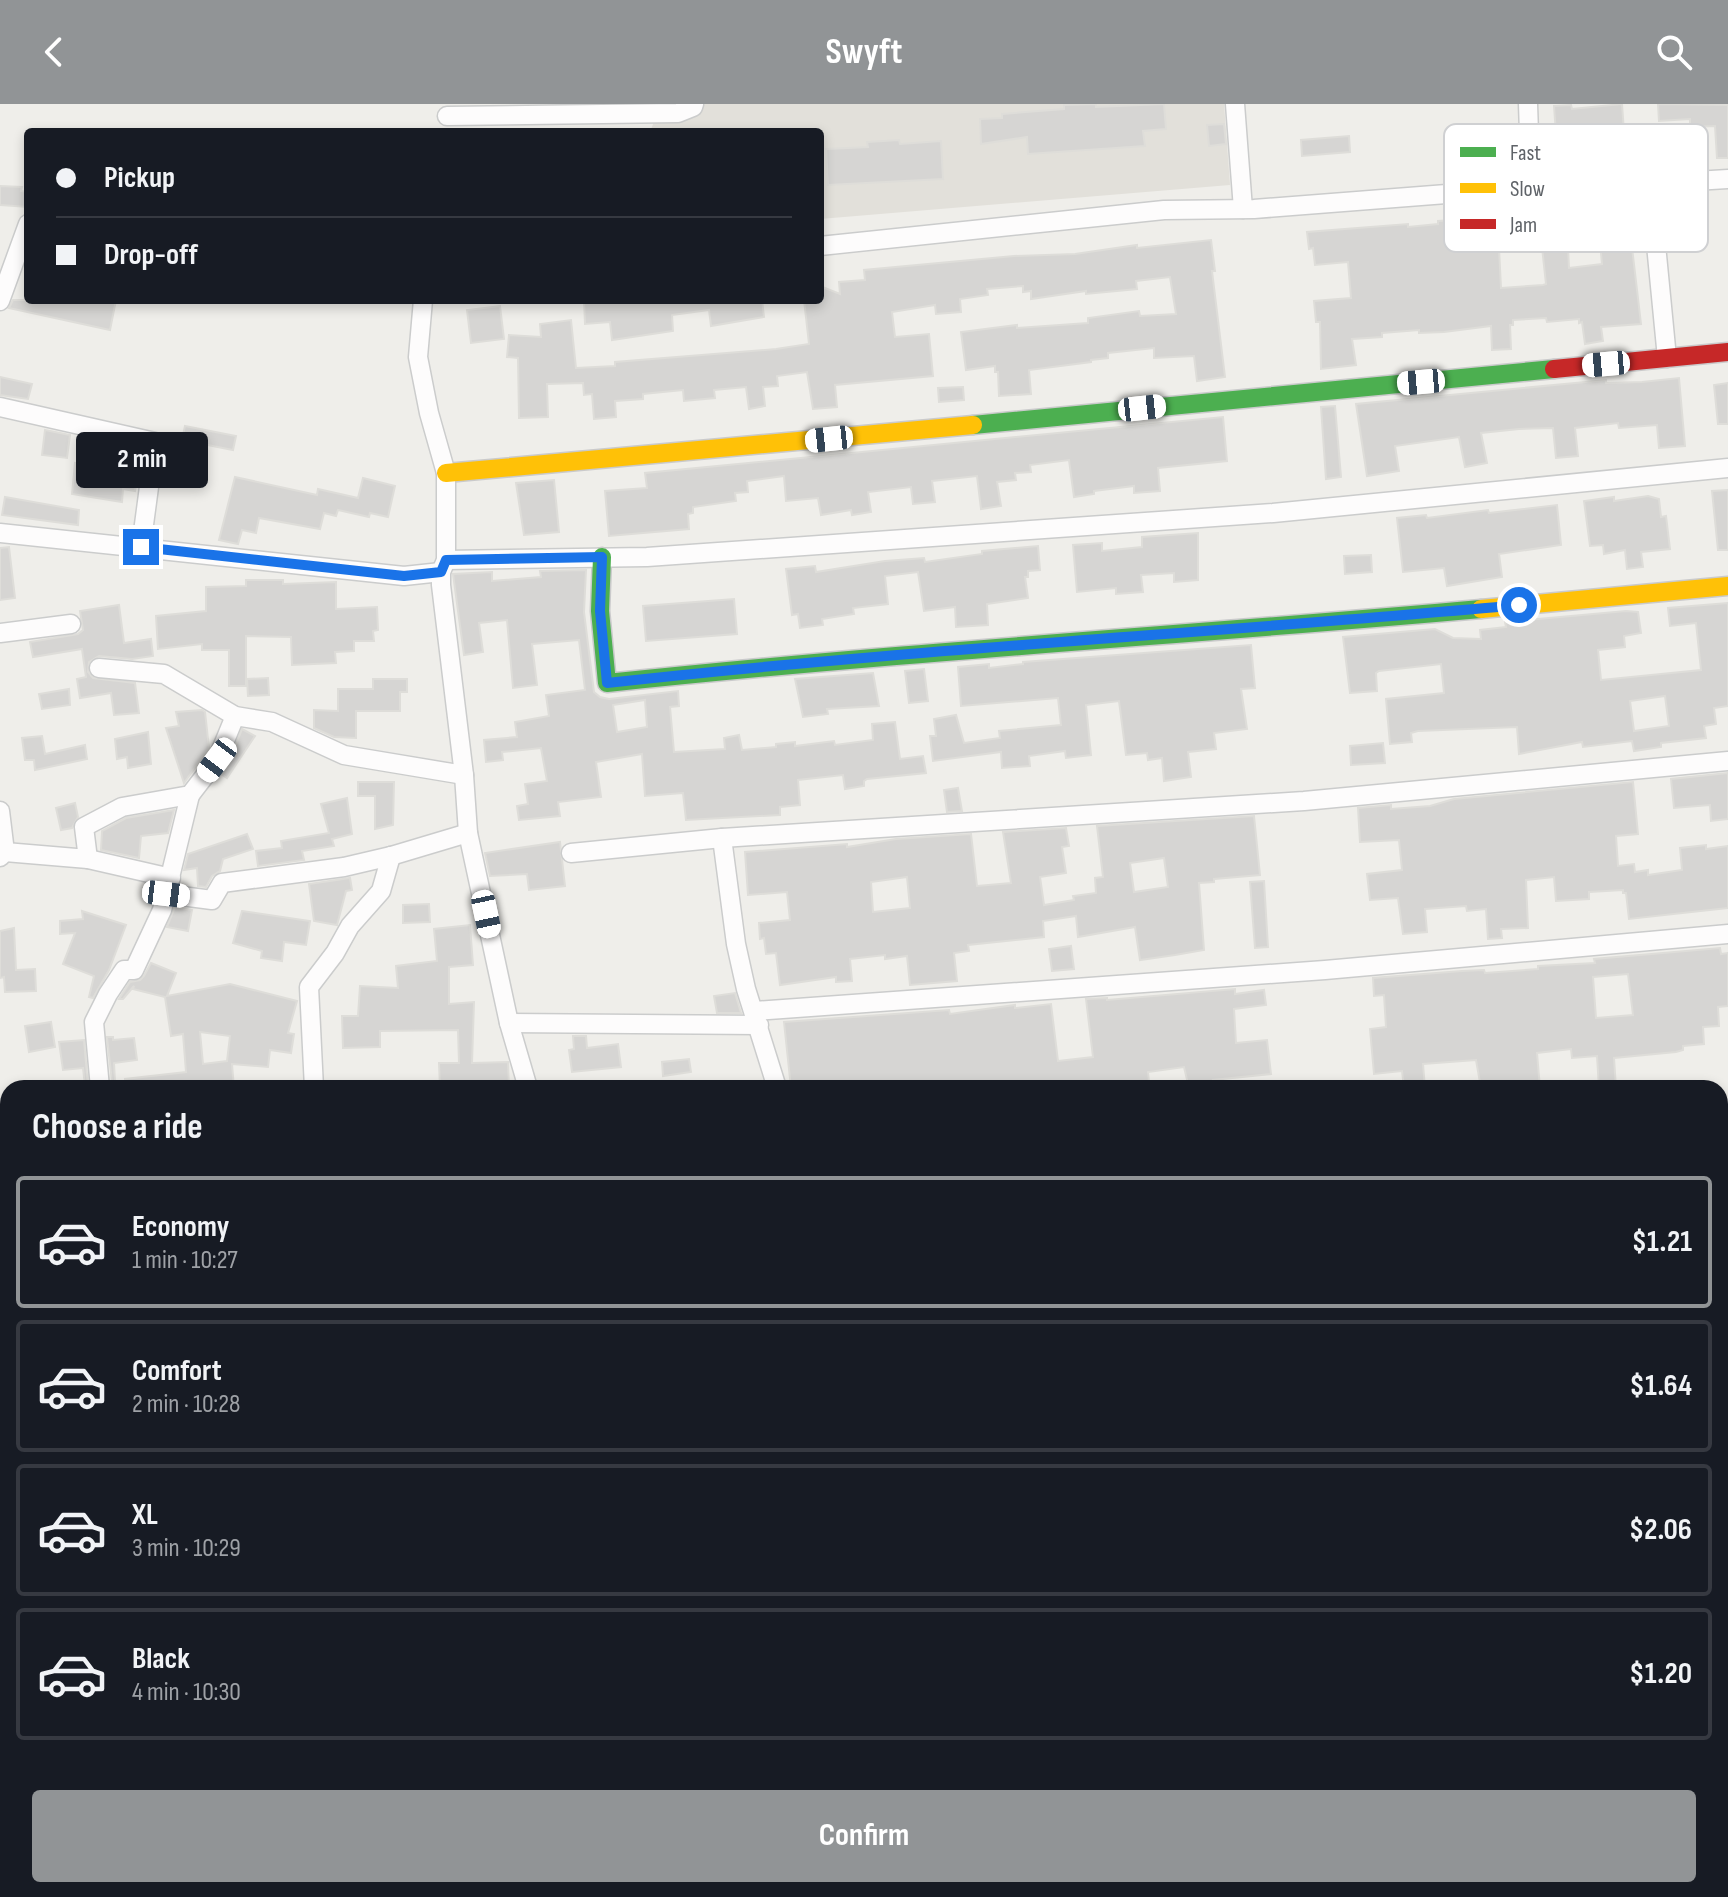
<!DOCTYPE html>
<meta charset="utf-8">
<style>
body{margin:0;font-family:"Sofia Sans Condensed",sans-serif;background:#20242c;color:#f1f3f6;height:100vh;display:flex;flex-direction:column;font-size:30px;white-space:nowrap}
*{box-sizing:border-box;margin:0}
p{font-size:26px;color:#9ea1a6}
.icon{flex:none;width:44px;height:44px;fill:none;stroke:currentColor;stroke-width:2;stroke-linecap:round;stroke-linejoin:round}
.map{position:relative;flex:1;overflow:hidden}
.side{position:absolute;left:0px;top:976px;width:1728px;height:818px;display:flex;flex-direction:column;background:#171b24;border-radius:24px 24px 0 0;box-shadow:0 4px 12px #0003}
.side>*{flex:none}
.hud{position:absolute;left:24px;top:24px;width:800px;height:176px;border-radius:8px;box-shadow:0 4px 12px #0003;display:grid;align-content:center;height:176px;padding:0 32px;background:#171b24}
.end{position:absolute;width:36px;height:36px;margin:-18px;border:10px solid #1a73e8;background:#fff;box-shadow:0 0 0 4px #fff}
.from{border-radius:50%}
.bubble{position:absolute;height:56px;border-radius:8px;background:#171b24;box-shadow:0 4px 12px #0003;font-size:26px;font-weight:700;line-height:56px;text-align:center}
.car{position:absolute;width:24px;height:48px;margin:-24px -12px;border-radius:10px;box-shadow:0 0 6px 2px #0007;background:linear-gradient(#fff 24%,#345 0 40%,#fff 0 76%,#345 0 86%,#fff 0)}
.hud b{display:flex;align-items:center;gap:28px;height:76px;font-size:30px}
.hud b+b{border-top:2px solid #363941}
.hud i{width:20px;height:20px;background:#f1f3f6}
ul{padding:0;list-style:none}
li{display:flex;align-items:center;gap:24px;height:132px;margin:0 16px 12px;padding:0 16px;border:4px solid #363941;border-radius:8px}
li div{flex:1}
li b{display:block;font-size:30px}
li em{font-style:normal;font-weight:700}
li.selected{border-color:#919496}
li>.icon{width:72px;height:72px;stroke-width:1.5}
h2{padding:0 32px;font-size:36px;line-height:96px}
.primary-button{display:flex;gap:16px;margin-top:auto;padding:16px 32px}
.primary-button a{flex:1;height:92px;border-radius:8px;background:#919496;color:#fff;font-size:32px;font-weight:700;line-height:92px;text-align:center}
header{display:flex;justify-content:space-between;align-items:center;height:104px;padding:0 32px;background:#919496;color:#fff;font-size:36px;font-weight:700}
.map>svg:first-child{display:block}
.education{fill:#e2e0da}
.building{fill:#d6d5d3;stroke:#deddd9;stroke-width:2;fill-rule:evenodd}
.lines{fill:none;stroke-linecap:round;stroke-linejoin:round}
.street-casing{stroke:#cbcccc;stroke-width:21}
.fast-casing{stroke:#cacacb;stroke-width:21}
.slow-casing{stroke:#cacacb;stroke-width:21}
.jam-casing{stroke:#cacacb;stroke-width:21}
.street{stroke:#fdfcfc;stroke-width:18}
.fast{stroke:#4caf50;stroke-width:18}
.slow{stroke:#ffc107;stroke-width:18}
.jam{stroke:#c62828;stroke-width:18}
.route{stroke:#1a73e8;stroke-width:10}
.key{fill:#fff;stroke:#cfd0d2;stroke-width:2}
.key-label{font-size:22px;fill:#5f6368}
</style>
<header><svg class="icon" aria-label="back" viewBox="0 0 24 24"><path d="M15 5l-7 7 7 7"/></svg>Swyft<svg class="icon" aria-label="search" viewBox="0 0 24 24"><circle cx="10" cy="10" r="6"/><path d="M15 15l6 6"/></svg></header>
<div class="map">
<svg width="1728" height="1793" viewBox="0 0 1728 1793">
<rect width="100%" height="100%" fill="#efeeea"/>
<polygon class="education" points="696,0 1224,0 1230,81 820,115 820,28 650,28 655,15"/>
<g class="building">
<polygon points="1096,0 1096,3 1164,0 1166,25 1143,27 1145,42 1028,50 1027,33 981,40 980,15 1002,14 1002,10 1064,5 1064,1"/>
<polygon points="1622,0 1624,28 1589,34 1589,42 1557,44 1554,2 1571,1 1572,5"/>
<polygon points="1658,0 1728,1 1728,54 1717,54 1715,22 1690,23 1690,15 1659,17"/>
<polygon points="1224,20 1226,40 1209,42 1207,21"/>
<polygon points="1349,32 1350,48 1302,52 1301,36"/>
<polygon points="899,36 900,40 941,37 943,75 828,81 826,45 868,43 867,38"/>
<polygon points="0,82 22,83 21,87 28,88 28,103 0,101"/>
<polygon points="1627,101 1641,220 1601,223 1603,237 1585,240 1582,218 1579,219 1579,215 1547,218 1546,214 1513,216 1513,221 1510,221 1511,245 1492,246 1491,222 1444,228 1419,229 1419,226 1382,229 1382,233 1352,235 1356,261 1321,265 1320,218 1316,218 1314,197 1351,194 1348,158 1315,161 1313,144 1309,145 1307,128 1408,120 1408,123 1438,120 1438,117 1469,115 1468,112 1495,110 1495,113 1506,112 1509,143 1499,144 1501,184 1543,181 1546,180 1540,125 1567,123 1569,164 1602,160 1599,129 1579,132 1576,108"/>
<polygon points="1211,136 1215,167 1212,167 1225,273 1197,277 1194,252 1154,254 1154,244 1108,249 1108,254 1091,256 1091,258 1029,266 1031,290 999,292 998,268 995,268 995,262 966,266 961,228 1017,221 1017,224 1088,219 1088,214 1139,207 1140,212 1176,210 1170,173 1136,177 1137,185 1086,190 1086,187 1031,195 1031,187 1023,188 1023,182 987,185 988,191 960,195 961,208 936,210 935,201 892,208 895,233 929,230 933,272 835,281 837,303 813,305 807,268 777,272 778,282 763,283 765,302 749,305 746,283 714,286 715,294 684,297 683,286 643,290 643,295 615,297 616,313 594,315 592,290 584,291 583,279 547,280 548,313 519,314 518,254 507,253 509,231 541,233 540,220 571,216 576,264 615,262 615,258 776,245 809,240 804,196 820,196 820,182 840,190 839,178 865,176 864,166 1014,152 1075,150 1137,141 1137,144"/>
<polygon points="13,196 116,196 110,226 9,204"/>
<polygon points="584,196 636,196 636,198 762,196 764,213 711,222 709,206 672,211 673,227 612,236 610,218 585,220"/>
<polygon points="500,202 504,235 471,239 467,206"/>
<polygon points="0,273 32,280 28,295 0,291"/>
<polygon points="1679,274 1685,342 1659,344 1657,321 1619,324 1618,319 1575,324 1578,352 1556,354 1553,324 1519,325 1481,329 1487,359 1465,363 1459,333 1395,342 1399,367 1367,372 1356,300 1606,276 1606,279 1642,278"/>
<polygon points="1728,279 1728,320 1718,320 1714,281"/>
<polygon points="963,283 964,296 939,298 938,284"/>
<polygon points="1335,302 1341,373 1326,375 1321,303"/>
<polygon points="1223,313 1227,357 1158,364 1160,387 1134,389 1134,382 1094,387 1094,390 1074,393 1069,356 1030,361 1031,368 1015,369 1016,376 997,378 1001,402 981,405 977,372 932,377 935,398 913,400 911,383 868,388 871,408 852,411 851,406 821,411 818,394 786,397 784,372 747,377 748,388 735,389 736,397 693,403 693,409 688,410 689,425 609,432 605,387 647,384 645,369"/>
<polygon points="185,322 236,332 233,346 182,336"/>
<polygon points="45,326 70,331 67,354 42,351"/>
<polygon points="109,340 142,347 135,387 123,385 122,398 72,390 75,359 104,363"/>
<polygon points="235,373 317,391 318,385 358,394 363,374 395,382 388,413 370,409 369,413 338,406 336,412 324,409 320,425 259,414 256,429 242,426 238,440 219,436"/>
<polygon points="554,376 559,428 524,431 516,379"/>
<polygon points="1728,386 1728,446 1718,446 1712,387"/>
<polygon points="1648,392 1659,395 1661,413 1666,412 1670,445 1641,448 1643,463 1627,465 1625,446 1604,450 1603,441 1590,442 1584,397 1614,393 1614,397"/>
<polygon points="5,393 79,406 78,421 2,411"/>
<polygon points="1557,401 1561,441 1499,450 1502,473 1447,482 1444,464 1403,468 1397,414 1426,411 1427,414 1488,406 1489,409"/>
<polygon points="1198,429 1198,476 1174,478 1174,469 1141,471 1143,488 1116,490 1116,484 1077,488 1073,441 1102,439 1102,447 1142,443 1142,433"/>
<polygon points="1038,442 1040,466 1028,467 1028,473 1025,473 1028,494 987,500 988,521 956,523 955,503 924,507 918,468 885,472 888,500 853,504 854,510 822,515 823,521 800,524 798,510 792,511 786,465 815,462 816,468 885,457 924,454 925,458 982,450 982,447"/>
<polygon points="9,443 15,494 0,496 0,444"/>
<polygon points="1371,451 1372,468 1345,470 1344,452"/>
<path d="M 586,466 L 584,508 L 594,588 L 600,593 L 609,595 L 678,587 L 679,602 L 670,603 L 674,648 L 725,645 L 724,634 L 739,631 L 742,646 L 776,643 L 776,640 L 795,638 L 795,642 L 834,637 L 835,641 L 873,636 L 872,620 L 895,618 L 900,655 L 923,652 L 926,669 L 867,675 L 864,677 L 864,682 L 845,685 L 843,671 L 798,676 L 800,701 L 780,703 L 780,711 L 686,716 L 683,689 L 645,692 L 642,650 L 596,658 L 601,693 L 558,698 L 560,712 L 519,716 L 517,702 L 528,700 L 525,680 L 547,677 L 541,644 L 502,648 L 503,656 L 486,658 L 484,636 L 517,633 L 515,618 L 549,612 L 546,591 L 585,586 L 579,536 L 532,540 L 537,581 L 513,584 L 507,516 L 479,519 L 483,548 L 464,551 L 453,470 L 492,468 L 492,477 L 541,473 L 540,467 ZM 645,596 L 647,623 L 617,628 L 613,601 Z"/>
<polygon points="246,476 283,476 283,480 336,478 336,505 377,503 378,526 373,527 374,537 354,537 354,547 335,548 336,559 292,561 291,533 246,532 246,582 229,582 229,546 202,546 202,540 158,545 156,512 206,507 206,483 246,482"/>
<polygon points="734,495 737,530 646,537 643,502"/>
<path d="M 1728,499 L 1728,602 L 1714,604 L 1716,620 L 1704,622 L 1706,634 L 1661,639 L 1661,643 L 1634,647 L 1632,637 L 1583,643 L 1582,638 L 1519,650 L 1517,623 L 1418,627 L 1411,629 L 1412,638 L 1390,640 L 1386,595 L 1444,589 L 1441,560 L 1379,567 L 1376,569 L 1377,587 L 1350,589 L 1343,533 L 1435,525 L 1453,534 L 1481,535 L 1480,526 L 1506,523 L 1505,518 L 1626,507 L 1638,508 L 1641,529 L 1624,532 L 1625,543 L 1598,546 L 1601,576 L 1701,566 L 1696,519 L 1670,522 L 1668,504 ZM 1665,592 L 1669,622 L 1634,627 L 1630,597 Z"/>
<polygon points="119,501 124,539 151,535 153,552 132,555 99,552 89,558 88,568 93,574 135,579 139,609 114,611 111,589 80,594 77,575 86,573 82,545 33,553 30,538 78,530 83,526 80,507"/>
<polygon points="1251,541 1255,584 1241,585 1247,625 1214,629 1216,645 1188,648 1191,673 1164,677 1162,654 1148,656 1147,649 1126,651 1119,597 1086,601 1091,651 1066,654 1065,647 1029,652 1030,662 1002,664 1001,648 933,657 930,632 936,632 934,615 956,611 964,639 1000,634 999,627 1061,621 1058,594 961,602 958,563 989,560 989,564 1023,560 1023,558"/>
<polygon points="924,565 928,597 909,599 905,567"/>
<polygon points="873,569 879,602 827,605 828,610 803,613 795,575"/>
<polygon points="268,574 269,591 248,592 247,575"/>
<polygon points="373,575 407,575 407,588 400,588 400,607 356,607 356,634 334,633 314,624 314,606 338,607 338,585 373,585"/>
<polygon points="69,585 70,601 42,605 39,590"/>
<polygon points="202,606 205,608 209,644 184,679 166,624 179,622 176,608"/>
<polygon points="242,625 255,632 227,674 221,670 228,661"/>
<polygon points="148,628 151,660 128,664 127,653 117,655 115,635"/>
<polygon points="42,632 45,650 85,641 87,655 35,666 34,656 25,656 22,634"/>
<polygon points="1383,639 1385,659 1351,661 1350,642"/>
<polygon points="1728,669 1728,715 1711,717 1710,701 1674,704 1671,675"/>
<polygon points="358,678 394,678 393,721 375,725 375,692 358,692"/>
<polygon points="1633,678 1638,730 1616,732 1618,762 1634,760 1635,768 1648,766 1648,771 1682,766 1680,744 1706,741 1706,745 1728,742 1728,804 1629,815 1626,789 1623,789 1623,786 1589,788 1589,795 1556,797 1554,773 1526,776 1528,824 1501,825 1502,834 1488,835 1486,805 1467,807 1466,802 1425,805 1427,828 1403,830 1398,794 1370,796 1367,770 1402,766 1399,736 1360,738 1358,704 1391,701 1391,705 1430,702 1454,695"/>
<polygon points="958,684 962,707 947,708 944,686"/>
<polygon points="347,694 352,730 332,735 334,742 302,747 304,756 258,762 256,747 282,744 281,737 329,729 321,700"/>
<polygon points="75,699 78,713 72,724 61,726 56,704"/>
<polygon points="174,706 168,729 141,732 139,754 101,746 102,727 126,714"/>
<path d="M 1254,712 L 1260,771 L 1214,775 L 1214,778 L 1199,779 L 1204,846 L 1175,851 L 1140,856 L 1135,823 L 1078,833 L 1076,812 L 1043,817 L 1044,833 L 968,841 L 969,847 L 954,849 L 957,877 L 910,881 L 907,852 L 885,855 L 885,851 L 850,855 L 852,877 L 836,878 L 836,873 L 780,881 L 776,849 L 766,850 L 764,834 L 760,835 L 759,819 L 790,816 L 787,788 L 748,791 L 745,748 L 847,740 L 847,743 L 896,735 L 971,730 L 977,782 L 1011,779 L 1003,728 L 1066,724 L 1069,742 L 1062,743 L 1066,769 L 1040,773 L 1044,801 L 1074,796 L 1073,792 L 1096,789 L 1095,774 L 1103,773 L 1097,722 ZM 1164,754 L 1168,783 L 1134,788 L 1130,759 ZM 907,773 L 910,804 L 873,808 L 871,778 Z"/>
<polygon points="247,730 253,745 223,755 220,767 212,772 206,783 198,782 197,764 184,766 188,750"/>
<polygon points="560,738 565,782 529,786 527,770 490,772 485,749"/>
<polygon points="350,774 352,786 346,787 337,821 314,817 309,780"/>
<polygon points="1264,777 1268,843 1255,844 1250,778"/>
<polygon points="429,800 430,818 403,819 403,801"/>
<polygon points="175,803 192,806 188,827 167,823"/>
<polygon points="82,807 126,821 109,866 93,894 89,893 94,872 63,860 75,829 60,830 60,817 83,815"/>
<polygon points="242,807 310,817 306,841 284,838 282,857 261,854 262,847 233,839"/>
<polygon points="470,821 473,861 449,863 449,900 474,898 472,959 508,958 509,984 440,984 439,959 459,959 458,926 380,927 380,943 343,944 342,912 358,912 360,882 398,884 396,862 437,857 434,825"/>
<polygon points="14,824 16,866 35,865 36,887 5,888 4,873 0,874 0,827"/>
<polygon points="1071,842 1074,865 1052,867 1049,845"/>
<path d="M 1720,844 L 1721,850 L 1728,849 L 1728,902 L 1718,903 L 1719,922 L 1703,923 L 1704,940 L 1683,942 L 1683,946 L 1676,948 L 1614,954 L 1616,984 L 1599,984 L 1597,952 L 1572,954 L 1571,945 L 1537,949 L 1540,984 L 1481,984 L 1476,956 L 1423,960 L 1425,984 L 1404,984 L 1402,967 L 1374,970 L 1370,925 L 1386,923 L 1384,891 L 1374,892 L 1373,874 L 1462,867 L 1484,866 L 1485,869 L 1538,865 L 1538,862 L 1595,859 L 1594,855 ZM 1628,870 L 1633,911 L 1596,914 L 1593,873 Z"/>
<path d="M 151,859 L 176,869 L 167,892 L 230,880 L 297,897 L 288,929 L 294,930 L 291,949 L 270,946 L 268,963 L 232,960 L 234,984 L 125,984 L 125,975 L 186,968 L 183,930 L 171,932 L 165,893 L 133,885 L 134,882 L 123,895 L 119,895 L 130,878 L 140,876 L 144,872 ZM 200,928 L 230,932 L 227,957 L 203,960 Z"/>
<polygon points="1235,885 1235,890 1264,886 1266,901 1234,905 1236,939 1267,936 1271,970 1213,976 1214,981 1192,984 1189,984 1184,963 1148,968 1149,978 1118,981 1118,984 791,984 784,918 949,906 950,910 1015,901 1015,904 1051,900 1058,957 1093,953 1086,895 1107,894 1107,896"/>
<polygon points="735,889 741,909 717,909 714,892"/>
<polygon points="51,918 55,943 29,948 25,922"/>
<polygon points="573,932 586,932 587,944 618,940 621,963 572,968 569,946 574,945"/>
<polygon points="107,933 113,933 113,936 134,934 137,956 114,959 115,978 112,978"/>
<polygon points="84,936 88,982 85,982 83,964 63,966 59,938"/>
<polygon points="689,955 691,968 663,972 662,958"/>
</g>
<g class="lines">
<defs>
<g id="street">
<polyline points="1235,0 1243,105"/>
<polyline points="1528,0 1531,87"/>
<polyline points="447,12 678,9 693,3 694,0"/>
<polyline points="1650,79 1667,254"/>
<polyline points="820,142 1164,106 1254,105 1485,87 1531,87 1728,75"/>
<polyline points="423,196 418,253 429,309 446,369 446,456 441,468 441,481 464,671 468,729 509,919 528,984"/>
<polyline points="0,197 28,120"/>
<polyline points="0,303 155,338 141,443"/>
<polyline points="0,429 404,472 441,468"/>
<polyline points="446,456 647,453 1273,409 1728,364"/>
<polyline points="0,529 71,520"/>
<polyline points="99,564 164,570 235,612 272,618 344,651 464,671"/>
<polyline points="0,707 5,748 0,753"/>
<polyline points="722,734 736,840 746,885 777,984"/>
<polyline points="5,748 88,755 84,723 122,703 190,691 217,656 235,612"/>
<polyline points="571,749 722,734 1304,697 1728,657"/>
<polyline points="88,755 171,774"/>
<polyline points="166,790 212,796 222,779 344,763 391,752 468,729"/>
<polyline points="755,907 1325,866 1728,830"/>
<polyline points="509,919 759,921"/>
<polyline points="100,984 94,918 108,890 124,866 134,866 162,806 190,691"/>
<polyline points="314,984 309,883 335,849 350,822 381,787 391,752"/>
<polyline points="1720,1012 1728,1011"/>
<polyline points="0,1040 8,1040"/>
<polyline points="1720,1214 1728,1213"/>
<polyline points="0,1250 8,1251"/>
<polyline points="1720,1405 1728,1404"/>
<polyline points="1720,1428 1728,1427"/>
<polyline points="0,1490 8,1489"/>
<polyline points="0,1576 8,1576"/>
<polyline points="1720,1621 1728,1620"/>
<polyline points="1720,1711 1728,1711"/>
<polyline points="0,1729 8,1728"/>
<polyline points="47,1786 47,1793"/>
<polyline points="180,1786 180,1793"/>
<polyline points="316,1786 317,1793"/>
<polyline points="455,1786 455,1793"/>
<polyline points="544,1786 544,1793"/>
<polyline points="714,1786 714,1793"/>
<polyline points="994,1786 995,1793"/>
<polyline points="1155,1786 1156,1793"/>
<polyline points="1389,1786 1394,1793"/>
<polyline points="1041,1793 1083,1786"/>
</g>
<g id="fast">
<polyline points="973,321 1554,265"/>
<path d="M 602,453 L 600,507 L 607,579 C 898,548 1190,531 1481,505"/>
</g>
<g id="slow">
<polyline points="446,369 973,321"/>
<polyline points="1481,505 1728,482"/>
</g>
<polyline id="jam" points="1554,265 1728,248"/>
</defs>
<use href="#street" class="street-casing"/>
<use href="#fast" class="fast-casing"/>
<use href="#slow" class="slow-casing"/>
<use href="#jam" class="jam-casing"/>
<use href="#street" class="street"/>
<use href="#fast" class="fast"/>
<use href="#slow" class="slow"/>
<use href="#jam" class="jam"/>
</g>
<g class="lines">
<path class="route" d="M 141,443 L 404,472 L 441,468 L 446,456 L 602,453 L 600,507 L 607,579 C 911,545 1215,529 1519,501"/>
</g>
<rect x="1444" y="20" width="264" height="128" rx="12" class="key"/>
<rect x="1460" y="43" width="36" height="10" fill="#4caf50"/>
<rect x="1460" y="79" width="36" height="10" fill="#ffc107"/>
<rect x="1460" y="115" width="36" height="10" fill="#c62828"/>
<g class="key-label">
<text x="1510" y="56">Fast</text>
<text x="1510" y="92">Slow</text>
<text x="1510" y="128">Jam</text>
</g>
</svg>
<i class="end from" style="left:1519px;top:501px"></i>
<i class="end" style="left:141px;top:443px"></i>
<div class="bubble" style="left:76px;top:328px;width:132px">2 min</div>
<i class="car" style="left:1606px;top:260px;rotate:265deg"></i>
<i class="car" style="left:1421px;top:278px;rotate:265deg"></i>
<i class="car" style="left:1142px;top:304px;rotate:84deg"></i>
<i class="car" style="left:829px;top:335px;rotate:264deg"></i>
<i class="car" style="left:217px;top:656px;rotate:217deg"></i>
<i class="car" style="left:166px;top:790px;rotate:97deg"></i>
<i class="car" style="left:486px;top:810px;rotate:168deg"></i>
<div class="hud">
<b><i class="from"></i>Pickup</b>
<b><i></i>Drop-off</b>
</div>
<section class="side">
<h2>Choose a ride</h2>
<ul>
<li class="selected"><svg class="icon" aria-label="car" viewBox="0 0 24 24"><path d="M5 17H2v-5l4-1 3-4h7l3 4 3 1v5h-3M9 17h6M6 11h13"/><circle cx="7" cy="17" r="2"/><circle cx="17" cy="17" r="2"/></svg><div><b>Economy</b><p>1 min · 10:27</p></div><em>$1.21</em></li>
<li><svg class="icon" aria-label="car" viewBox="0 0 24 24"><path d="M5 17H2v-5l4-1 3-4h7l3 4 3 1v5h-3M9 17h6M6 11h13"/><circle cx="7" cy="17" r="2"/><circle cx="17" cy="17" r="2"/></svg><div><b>Comfort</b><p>2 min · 10:28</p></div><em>$1.64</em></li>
<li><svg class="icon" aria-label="car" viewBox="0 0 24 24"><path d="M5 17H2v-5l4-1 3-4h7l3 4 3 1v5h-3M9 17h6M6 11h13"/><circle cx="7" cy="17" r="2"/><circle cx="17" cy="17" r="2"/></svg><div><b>XL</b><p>3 min · 10:29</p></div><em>$2.06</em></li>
<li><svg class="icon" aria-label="car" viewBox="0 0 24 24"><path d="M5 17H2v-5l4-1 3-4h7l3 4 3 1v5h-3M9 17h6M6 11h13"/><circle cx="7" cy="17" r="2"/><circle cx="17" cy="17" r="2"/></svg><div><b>Black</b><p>4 min · 10:30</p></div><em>$1.20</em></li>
</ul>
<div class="primary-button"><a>Confirm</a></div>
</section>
</div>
